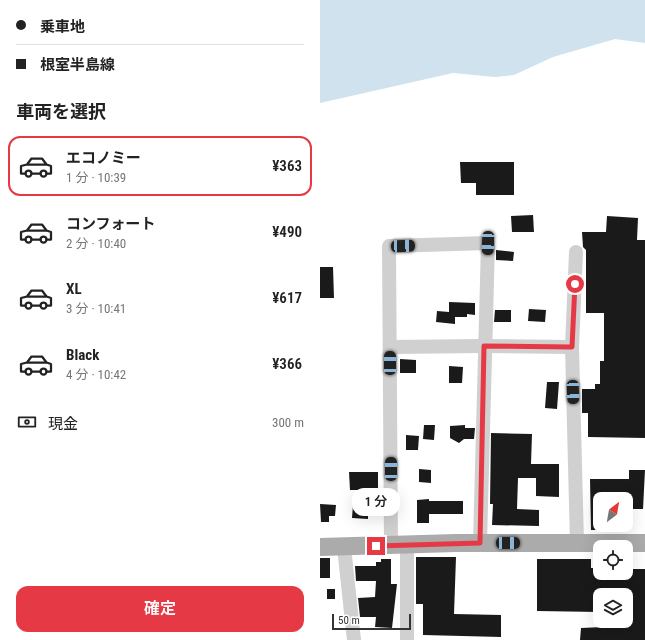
<!DOCTYPE html>
<html lang="ja">
<meta charset="utf-8">
<style>
body{margin:0;font-family:"Roboto Condensed","Noto Sans JP",sans-serif;background:#f2f2f2;color:#222;height:100vh;display:flex;flex-direction:column;font-size:15px;white-space:nowrap}
*{box-sizing:border-box;margin:0}
p{font-size:13px;color:#767676}
.icon{flex:none;width:22px;height:22px;fill:none;stroke:currentColor;stroke-width:2;stroke-linecap:round;stroke-linejoin:round}
.map{position:relative;flex:1;overflow:hidden}
.details{display:flex;flex-direction:column;background:#fff;width:320px}
.details>*{flex:none}
.top-card{display:grid;align-content:center;height:88px;padding:0 16px;background:#fff}
.needle{width:26px;rotate:31deg}
.fabs{position:absolute;left:273px;top:492px;display:grid;gap:8px}
.fabs a{display:grid;place-items:center;width:40px;height:40px;border-radius:8px;background:#fff;box-shadow:0 4px 16px #0002;font-size:20px}
.scale{position:absolute;left:12px;bottom:10px;width:79px;box-sizing:border-box;padding-left:4px;border:2px solid #333;border-top:0;font-size:11px;line-height:14px;white-space:nowrap;color:#333;-webkit-text-stroke:3px #fff;paint-order:stroke}
.end{position:absolute;width:18px;height:18px;margin:-9px;border:5px solid #e63946;background:#fff;box-shadow:0 0 0 2px #fff}
.from{border-radius:50%}
.bubble{position:absolute;height:28px;border-radius:12px;background:#fff;box-shadow:0 4px 16px #0002;font-size:13px;font-weight:600;line-height:28px;text-align:center}
.car{position:absolute;width:12px;height:24px;margin:-12px -6px;border-radius:5px;box-shadow:0 0 3px 1px #0007;background:linear-gradient(#222 24%,#8ab4d8 0 40%,#222 0 76%,#8ab4d8 0 86%,#222 0)}
.top-card b{display:flex;align-items:center;gap:14px;height:38px;font-size:15px}
.top-card b+b{border-top:1px solid #e0e0e0}
.top-card i{width:10px;height:10px;background:#222}
ul{padding:0;list-style:none}
li{display:flex;align-items:center;gap:12px;height:60px;margin:0 8px 6px;padding:0 8px;border:2px solid transparent;border-radius:12px}
li div{flex:1}
li b{display:block;font-size:15px}
li em{font-style:normal;font-weight:600}
li.current{border-color:#e63946}
li>.icon{width:36px;height:36px;stroke-width:1.5}
h2{padding:0 16px;font-size:18px;line-height:48px}
.pay{display:flex;align-items:center;gap:10px;height:44px;padding:0 16px;font-size:15px}
.pay p{margin-inline-start:auto}
.cta{display:flex;gap:8px;margin-top:auto;padding:8px 16px}
.cta a{flex:1;height:46px;border-radius:12px;background:#e63946;color:#fff;font-size:16px;font-weight:600;line-height:46px;text-align:center}
main{display:flex;flex:1;min-height:0}
.map>svg:first-child{display:block}
.water{fill:#cfe2ee}
.building{fill:#1a1a1a}
.lines{fill:none;stroke-linecap:round;stroke-linejoin:round}
.minor{stroke:#d0d0d0;stroke-width:14}
.major{stroke:#ababab;stroke-width:18}
.route{stroke:#e63946;stroke-width:5}
</style>
<main>
<section class="details">
<div class="top-card">
<b><i class="from"></i>乗車地</b>
<b><i></i>根室半島線</b>
</div>
<h2>車両を選択</h2>
<ul>
<li class="current"><svg class="icon" aria-label="car" viewBox="0 0 24 24"><path d="M5 17H2v-5l4-1 3-4h7l3 4 3 1v5h-3M9 17h6M6 11h13"/><circle cx="7" cy="17" r="2"/><circle cx="17" cy="17" r="2"/></svg><div><b>エコノミー</b><p>1 分 · 10:39</p></div><em>¥363</em></li>
<li><svg class="icon" aria-label="car" viewBox="0 0 24 24"><path d="M5 17H2v-5l4-1 3-4h7l3 4 3 1v5h-3M9 17h6M6 11h13"/><circle cx="7" cy="17" r="2"/><circle cx="17" cy="17" r="2"/></svg><div><b>コンフォート</b><p>2 分 · 10:40</p></div><em>¥490</em></li>
<li><svg class="icon" aria-label="car" viewBox="0 0 24 24"><path d="M5 17H2v-5l4-1 3-4h7l3 4 3 1v5h-3M9 17h6M6 11h13"/><circle cx="7" cy="17" r="2"/><circle cx="17" cy="17" r="2"/></svg><div><b>XL</b><p>3 分 · 10:41</p></div><em>¥617</em></li>
<li><svg class="icon" aria-label="car" viewBox="0 0 24 24"><path d="M5 17H2v-5l4-1 3-4h7l3 4 3 1v5h-3M9 17h6M6 11h13"/><circle cx="7" cy="17" r="2"/><circle cx="17" cy="17" r="2"/></svg><div><b>Black</b><p>4 分 · 10:42</p></div><em>¥366</em></li>
</ul>
<div class="pay"><svg class="icon" aria-label="cash" viewBox="0 0 24 24"><path d="M3 7h18v10H3z"/><circle cx="12" cy="12" r="2"/></svg>現金<p>300 m</p></div>
<div class="cta"><a>確定</a></div>
</section>
<div class="map">
<svg width="325" height="640" viewBox="0 0 325 640">
<rect width="100%" height="100%" fill="#fff"/>
<polygon class="water" points="0,0 325,0 325,43 295,39 233,57 194,75 175,77 133,73 0,103"/>
<g class="building">
<polygon points="140,162 194,162 194,195 156,195 156,183 141,183"/>
<polygon points="213,215 214,232 192,232 191,216"/>
<polygon points="287,216 318,218 317,240 325,240 325,438 268,437 268,413 262,413 262,389 275,389 275,384 280,384 280,361 284,361 284,313 266,313 266,250 263,247 262,232 286,232"/>
<polygon points="176,250 194,252 193,261 176,260"/>
<polygon points="0,267 13,267 14,298 0,298"/>
<polygon points="129,302 155,303 155,315 147,314 147,317 135,317 135,324 116,322 117,311 129,312"/>
<polygon points="209,309 226,310 225,322 208,321"/>
<polygon points="175,310 191,310 191,322 174,322"/>
<polygon points="80,359 96,360 96,373 80,373"/>
<polygon points="129,366 143,367 142,383 129,383"/>
<polygon points="227,382 239,382 237,409 225,408"/>
<polygon points="104,425 115,425 114,440 103,439"/>
<polygon points="145,425 145,428 155,428 154,439 144,439 139,443 130,438 130,426"/>
<polygon points="171,433 212,434 211,464 239,464 239,497 216,496 216,478 198,478 197,509 219,510 219,526 172,525 173,504 170,504"/>
<polygon points="86,435 99,436 98,450 86,450"/>
<polygon points="99,469 111,470 111,483 99,482"/>
<polygon points="309,470 325,470 323,509 313,509 313,499 280,499 280,530 271,530 270,479 309,479"/>
<polygon points="29,472 58,472 58,490 30,490"/>
<polygon points="109,499 109,501 143,501 143,514 109,514 109,523 97,523 97,500"/>
<polygon points="0,504 16,505 15,516 9,516 9,522 1,522"/>
<polygon points="33,505 48,506 48,519 32,518"/>
<polygon points="96,557 136,557 134,614 181,615 181,637 103,635 103,604 96,604"/>
<rect x="0" y="558" width="10" height="20"/>
<polygon points="61,559 71,559 71,584 77,584 72,628 55,627 56,617 40,617 38,598 55,597 56,581 36,581 35,566 56,566 56,562 61,562"/>
<polygon points="217,559 271,559 271,568 280,568 280,573 306,573 306,569 325,569 325,640 260,640 261,628 306,626 306,595 280,595 280,612 217,611"/>
<rect x="7" y="589" width="8" height="10"/>
</g>
<g class="lines">
<g class="minor">
<polyline points="256,252 252,347 257,543"/>
<polyline points="70,347 164,346 252,347"/>
<polyline points="71,546 69,246 168,243 160,543"/>
<polyline points="24,547 34,640"/>
<polyline points="87,640 87,545"/>
</g>
<polyline class="major" points="0,547 136,543 325,543"/>
</g>
<g class="lines">
<polyline class="route" points="56,546 160,543 164,346 252,347 255,284"/>
</g>
</svg>
<div class="fabs">
<a><svg class="needle" viewBox="-14 -14 28 28"><path d="M0-13l5 13h-10z" fill="#e53935"/><path d="M0 13l5-13h-10z" fill="#767676"/></svg></a>
<a><svg class="icon" aria-label="locate" viewBox="0 0 24 24"><circle cx="12" cy="12" r="6"/><path d="M12 2v4M12 18v4M2 12h4M18 12h4"/></svg></a>
<a><svg class="icon" aria-label="layers" viewBox="0 0 24 24"><path d="M12 4l9 5-9 5-9-5zM3 14l9 5 9-5"/></svg></a>
</div>
<div class="scale">50 m</div>
<i class="end from" style="left:255px;top:284px"></i>
<i class="end" style="left:56px;top:546px"></i>
<div class="bubble" style="left:32px;top:488px;width:48px">1 分</div>
<i class="car" style="left:168px;top:243px;rotate:182deg"></i>
<i class="car" style="left:83px;top:246px;rotate:88deg"></i>
<i class="car" style="left:70px;top:363px;rotate:0deg"></i>
<i class="car" style="left:253px;top:392px;rotate:178deg"></i>
<i class="car" style="left:71px;top:469px;rotate:0deg"></i>
<i class="car" style="left:188px;top:543px;rotate:90deg"></i>
</div>
</main>
